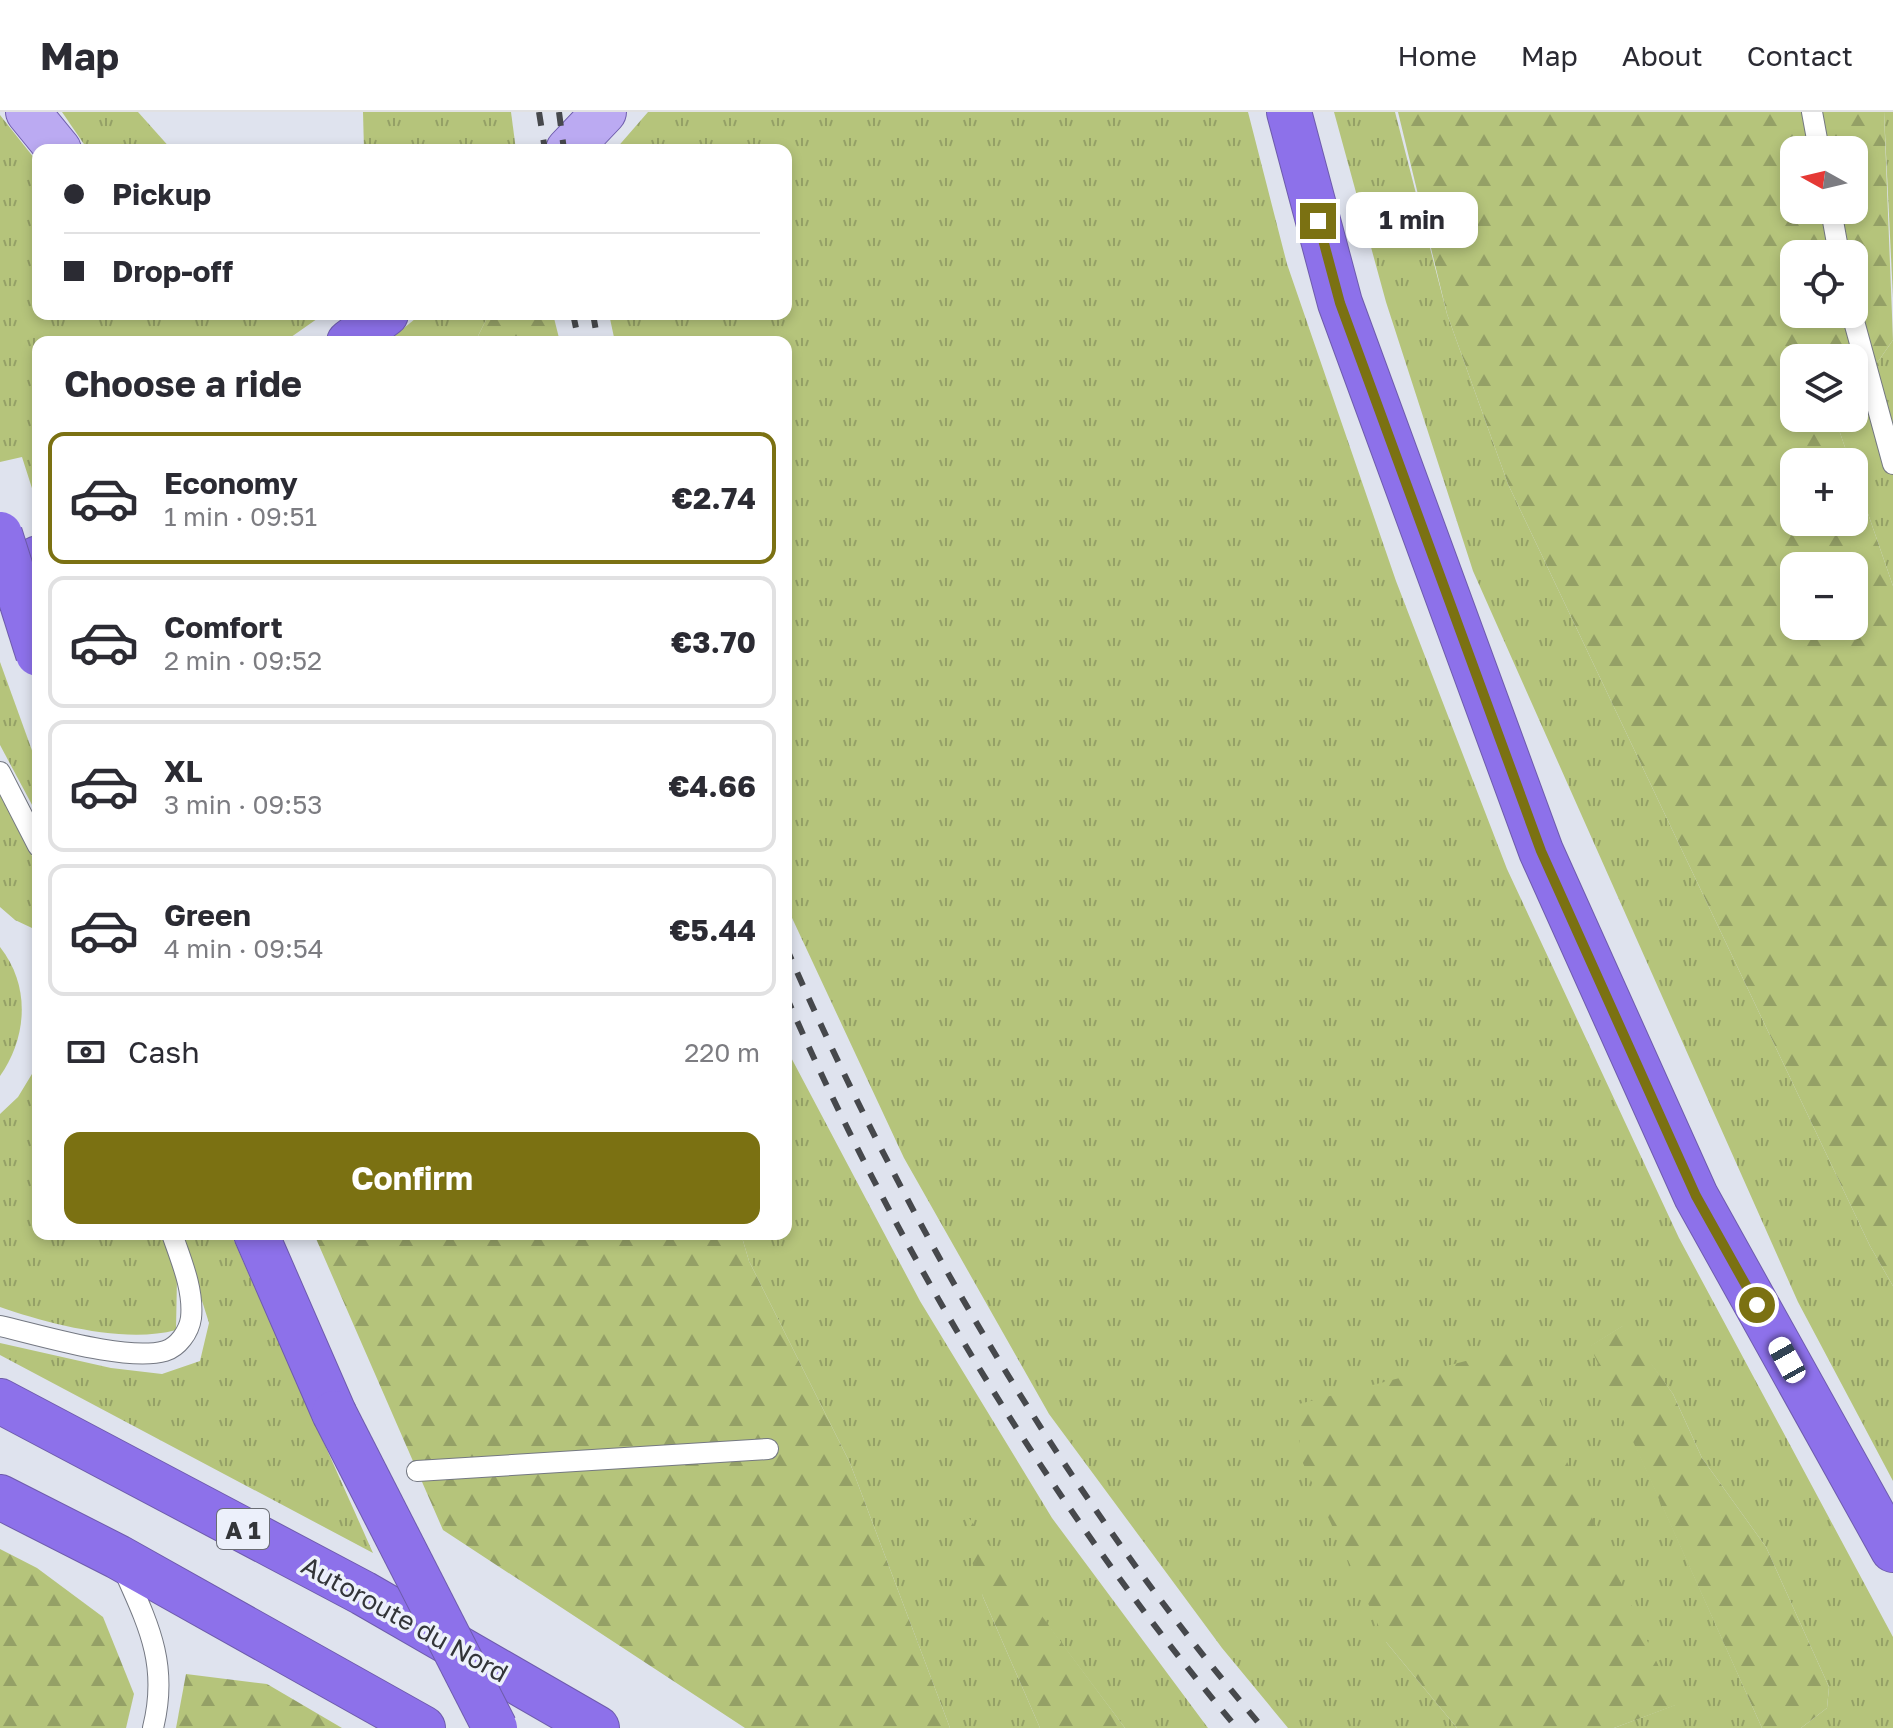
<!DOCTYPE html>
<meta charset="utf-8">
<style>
body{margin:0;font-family:"Golos Text",sans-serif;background:#f2f2f3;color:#2b2b33;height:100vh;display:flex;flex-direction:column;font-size:30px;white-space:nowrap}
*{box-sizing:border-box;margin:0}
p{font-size:26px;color:#7c7c81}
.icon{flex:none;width:44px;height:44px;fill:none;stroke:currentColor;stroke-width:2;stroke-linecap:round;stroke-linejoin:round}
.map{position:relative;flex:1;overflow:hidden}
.drawer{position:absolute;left:32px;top:224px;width:760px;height:904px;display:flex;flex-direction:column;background:#fff;border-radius:16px;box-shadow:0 4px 12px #0003}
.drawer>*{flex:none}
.top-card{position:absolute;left:32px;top:32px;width:760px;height:176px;border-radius:16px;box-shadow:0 4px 12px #0003;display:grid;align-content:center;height:176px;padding:0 32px;background:#fff}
.needle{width:52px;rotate:278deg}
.fabs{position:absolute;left:1780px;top:24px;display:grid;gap:16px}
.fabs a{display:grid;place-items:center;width:88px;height:88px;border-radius:16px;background:#fff;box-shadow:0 4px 12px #0003;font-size:40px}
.end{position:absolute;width:36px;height:36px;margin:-18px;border:10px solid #7b7112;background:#fff;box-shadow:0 0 0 4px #fff}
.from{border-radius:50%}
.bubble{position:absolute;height:56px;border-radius:16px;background:#fff;box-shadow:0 4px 12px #0003;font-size:26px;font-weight:700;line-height:56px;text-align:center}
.car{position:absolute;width:24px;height:48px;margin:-24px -12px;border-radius:10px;box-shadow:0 0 6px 2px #0007;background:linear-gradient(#fff 24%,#345 0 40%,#fff 0 76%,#345 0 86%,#fff 0)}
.top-card b{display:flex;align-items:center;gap:28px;height:76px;font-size:30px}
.top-card b+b{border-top:2px solid #e1e1e2}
.top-card i{width:20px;height:20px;background:#2b2b33}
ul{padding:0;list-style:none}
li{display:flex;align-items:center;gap:24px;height:132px;margin:0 16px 12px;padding:0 16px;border:4px solid #e1e1e2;border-radius:16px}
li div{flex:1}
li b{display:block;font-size:30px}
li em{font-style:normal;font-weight:700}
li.selected{border-color:#7b7112}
li>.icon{width:72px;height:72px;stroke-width:1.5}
h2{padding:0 32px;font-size:36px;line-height:96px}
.pay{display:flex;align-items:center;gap:20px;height:88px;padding:0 32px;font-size:30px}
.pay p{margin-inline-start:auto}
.cta{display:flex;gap:16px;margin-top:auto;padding:16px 32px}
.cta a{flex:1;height:92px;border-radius:16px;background:#7b7112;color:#fff;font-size:32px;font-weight:700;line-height:92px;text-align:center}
header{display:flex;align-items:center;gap:48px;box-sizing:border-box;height:112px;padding:0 40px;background:#fff;border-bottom:2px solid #e1e1e2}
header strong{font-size:38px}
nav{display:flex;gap:44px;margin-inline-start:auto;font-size:28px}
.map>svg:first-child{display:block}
.grass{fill:url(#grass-tufts)}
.forest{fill:url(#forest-firs);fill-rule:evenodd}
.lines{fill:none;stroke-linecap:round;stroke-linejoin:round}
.service-casing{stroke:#747882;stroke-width:22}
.primary-casing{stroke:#6e5cac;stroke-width:46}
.motorway-casing{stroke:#6e5cac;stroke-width:46}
.service{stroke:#fff;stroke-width:20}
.primary{stroke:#bbaaf2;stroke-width:44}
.motorway{stroke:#8d71ea;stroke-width:44}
.rail{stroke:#46484c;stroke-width:6;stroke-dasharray:14 14;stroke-linecap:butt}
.motorway-bridge-casing{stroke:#6e5cac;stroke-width:46;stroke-linecap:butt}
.motorway-bridge{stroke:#8d71ea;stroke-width:44}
.route{stroke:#7b7112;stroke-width:10}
.labels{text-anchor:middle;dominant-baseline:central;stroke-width:7;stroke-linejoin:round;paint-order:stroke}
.shield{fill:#ecf0fb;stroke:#6a6d73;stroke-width:2}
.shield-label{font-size:24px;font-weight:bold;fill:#333539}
.street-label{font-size:26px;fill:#333539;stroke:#ecf0fb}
</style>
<header>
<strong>Map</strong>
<nav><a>Home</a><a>Map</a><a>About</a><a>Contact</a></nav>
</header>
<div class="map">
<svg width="1893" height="1616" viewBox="0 0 1893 1616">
<defs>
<pattern id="grass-tufts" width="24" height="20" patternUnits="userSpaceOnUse" patternTransform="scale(2)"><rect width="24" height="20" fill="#b5c47b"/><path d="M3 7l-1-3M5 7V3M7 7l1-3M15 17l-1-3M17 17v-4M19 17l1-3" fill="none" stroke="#94a066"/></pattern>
<pattern id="forest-firs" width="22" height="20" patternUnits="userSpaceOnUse" patternTransform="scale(2)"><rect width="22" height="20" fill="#b5c47b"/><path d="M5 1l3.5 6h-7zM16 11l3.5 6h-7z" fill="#94a066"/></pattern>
</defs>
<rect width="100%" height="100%" fill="#dfe3ee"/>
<g class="grass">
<polygon points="62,0 138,0 172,38 88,38"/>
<polygon points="363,0 511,0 516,38 364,38"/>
<polygon points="648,0 1248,0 1287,152 1396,469 1507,757 1679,1126 1893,1525 1893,1616 1801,1616 1827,1596 1829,1575 1766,1435 1702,1346 1673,1282 1623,1214 1591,1234 1762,1616 1614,1616 1675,1593 1386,1530 1457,1616 1288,1616 1222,1536 1049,1302 904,1046 786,793 786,230 615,230 609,202 786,202 786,38 615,38"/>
<polygon points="1334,0 1395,0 1447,202 1508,372 1870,1134 1893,1174 1893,1369 1798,1190 1473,459 1386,190"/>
<polygon points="1884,0 1893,0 1893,186"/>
<polygon points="0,3 38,51 38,202 324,202 284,230 38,230 38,395 22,345 0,350"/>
<polygon points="421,202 489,202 475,230 387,230"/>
<polygon points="1893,228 1893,474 1854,361 1854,350 1850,350 1836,309 1854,306 1854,284"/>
<polygon points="0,550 38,655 38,704 0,633"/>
<polygon points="0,680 38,756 38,839 32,816 15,808 0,795"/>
<path d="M 0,835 C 31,874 27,926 0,964 Z"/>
<polygon points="786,936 920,1189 1052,1406 1208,1616 1125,1616 969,1408 983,1485 1040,1616 950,1616 850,1351 749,1149 741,1122 786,1122"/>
<path d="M 38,952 L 38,1122 L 162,1122 L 177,1165 L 176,1218 C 125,1232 49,1212 0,1195 L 0,1002 L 18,985 Z"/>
<polygon points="181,1122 231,1122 373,1441 0,1243 0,1231 111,1256 162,1262 200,1249 209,1211"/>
</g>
<g class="forest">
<path d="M 1398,0 L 1884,0 L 1893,228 L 1854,284 L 1854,246 L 1794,246 L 1794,306 L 1838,306 L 1836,309 L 1850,350 L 1794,350 L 1794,410 L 1854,410 L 1854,361 L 1893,474 L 1893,1174 L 1870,1134 L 1508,372 L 1447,202 ZM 1794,38 L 1854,38 L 1854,98 L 1794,98 ZM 1794,142 L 1854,142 L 1854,202 L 1794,202 ZM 1794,454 L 1854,454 L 1854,514 L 1794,514 Z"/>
<polygon points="489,202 553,202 560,230 475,230"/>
<polygon points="314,1122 741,1122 749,1149 850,1351 950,1616 745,1616 443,1418"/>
<polygon points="1624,1213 1673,1282 1702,1346 1766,1435 1829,1575 1827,1596 1801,1616 1762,1616 1590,1234"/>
<polygon points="1516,1236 1676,1593 1614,1616 1457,1616 1386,1530 1302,1349 1295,1293"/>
<polygon points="969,1406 1125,1616 1040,1616 983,1485 969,1440"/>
<polygon points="0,1437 37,1456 103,1505 134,1582 126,1616 0,1616"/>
<polygon points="186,1562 267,1572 342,1616 176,1616"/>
</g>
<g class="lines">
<defs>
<g id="service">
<polyline points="1812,0 1819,38"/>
<polyline points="1831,98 1839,142"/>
<polyline points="1852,202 1893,352"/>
<polyline points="0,660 38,734"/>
<path d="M 0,1214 C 40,1223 127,1250 165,1239 C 178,1235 189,1220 191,1206 C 194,1178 181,1148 172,1122"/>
<polyline points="417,1359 768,1337"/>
<path d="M 123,1456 C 148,1512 169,1552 153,1616"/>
</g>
<g id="primary">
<polyline points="28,0 59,38"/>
<polyline points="568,38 604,0"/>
</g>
<g id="motorway">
<polyline points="1289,0 1340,191 1541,739 1696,1084 1893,1438"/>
<polyline points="349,230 386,202"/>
<polyline points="0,471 38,446"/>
<polyline points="256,1122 334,1301"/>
<polyline points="0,1289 363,1481 597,1616"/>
<polyline points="0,1385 118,1445 423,1616"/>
</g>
</defs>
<use href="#service" class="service-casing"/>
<use href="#primary" class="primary-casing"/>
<use href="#motorway" class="motorway-casing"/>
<use href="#service" class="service"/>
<use href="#primary" class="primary"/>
<use href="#motorway" class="motorway"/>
<g class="rail">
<polyline points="539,0 545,38"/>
<polyline points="559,0 564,38"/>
<polyline points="573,202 579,230"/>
<polyline points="593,202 598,230"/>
<path d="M 786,835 C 908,1115 1065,1384 1263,1616"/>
<path d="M 786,884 C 900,1145 1053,1398 1237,1616"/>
</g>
<defs>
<g id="motorway-bridge">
<polyline points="0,422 38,542"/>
<polyline points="334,1301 495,1616"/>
</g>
</defs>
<use href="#motorway-bridge" class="motorway-bridge-casing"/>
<use href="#motorway-bridge" class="motorway-bridge"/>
</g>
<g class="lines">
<polyline class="route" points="1318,109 1340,191 1541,739 1696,1084 1757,1193"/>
</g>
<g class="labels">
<rect class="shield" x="217" y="1397" width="52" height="40" rx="6"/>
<g class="shield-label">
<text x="243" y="1417">A 1</text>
</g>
<g class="street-label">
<text transform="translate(405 1507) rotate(29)">Autoroute du Nord</text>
</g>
</g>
</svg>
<div class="fabs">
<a><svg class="needle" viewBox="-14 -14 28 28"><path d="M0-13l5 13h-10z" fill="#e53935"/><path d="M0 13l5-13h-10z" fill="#7c7c81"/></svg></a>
<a><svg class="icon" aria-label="locate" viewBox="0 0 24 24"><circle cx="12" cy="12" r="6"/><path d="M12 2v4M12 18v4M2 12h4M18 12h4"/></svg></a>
<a><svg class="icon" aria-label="layers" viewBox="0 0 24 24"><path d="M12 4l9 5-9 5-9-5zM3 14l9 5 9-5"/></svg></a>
<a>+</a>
<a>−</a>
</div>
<i class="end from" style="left:1757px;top:1193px"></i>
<i class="end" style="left:1318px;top:109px"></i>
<div class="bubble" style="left:1346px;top:80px;width:132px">1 min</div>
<i class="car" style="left:1787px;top:1248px;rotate:331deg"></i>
<div class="top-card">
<b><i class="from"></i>Pickup</b>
<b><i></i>Drop-off</b>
</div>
<section class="drawer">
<h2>Choose a ride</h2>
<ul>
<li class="selected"><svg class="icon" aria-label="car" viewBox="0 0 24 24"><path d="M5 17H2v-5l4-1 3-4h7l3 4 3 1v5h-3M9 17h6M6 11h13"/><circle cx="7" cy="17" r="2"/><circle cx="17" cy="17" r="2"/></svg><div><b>Economy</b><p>1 min · 09:51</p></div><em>€2.74</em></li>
<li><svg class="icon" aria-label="car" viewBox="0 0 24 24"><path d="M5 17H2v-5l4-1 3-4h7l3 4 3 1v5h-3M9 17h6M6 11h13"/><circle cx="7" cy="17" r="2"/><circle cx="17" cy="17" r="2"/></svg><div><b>Comfort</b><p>2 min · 09:52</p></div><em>€3.70</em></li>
<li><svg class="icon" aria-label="car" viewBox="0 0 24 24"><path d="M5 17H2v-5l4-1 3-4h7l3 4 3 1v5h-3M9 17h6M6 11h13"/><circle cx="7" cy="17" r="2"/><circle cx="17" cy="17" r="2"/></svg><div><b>XL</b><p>3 min · 09:53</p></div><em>€4.66</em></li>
<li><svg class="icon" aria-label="car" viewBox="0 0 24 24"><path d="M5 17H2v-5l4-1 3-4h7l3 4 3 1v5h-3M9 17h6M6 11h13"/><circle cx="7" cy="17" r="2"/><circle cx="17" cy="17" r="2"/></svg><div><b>Green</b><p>4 min · 09:54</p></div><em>€5.44</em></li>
</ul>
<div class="pay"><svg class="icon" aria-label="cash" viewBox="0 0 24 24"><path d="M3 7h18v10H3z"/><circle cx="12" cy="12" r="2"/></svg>Cash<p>220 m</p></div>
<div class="cta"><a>Confirm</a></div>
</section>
</div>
